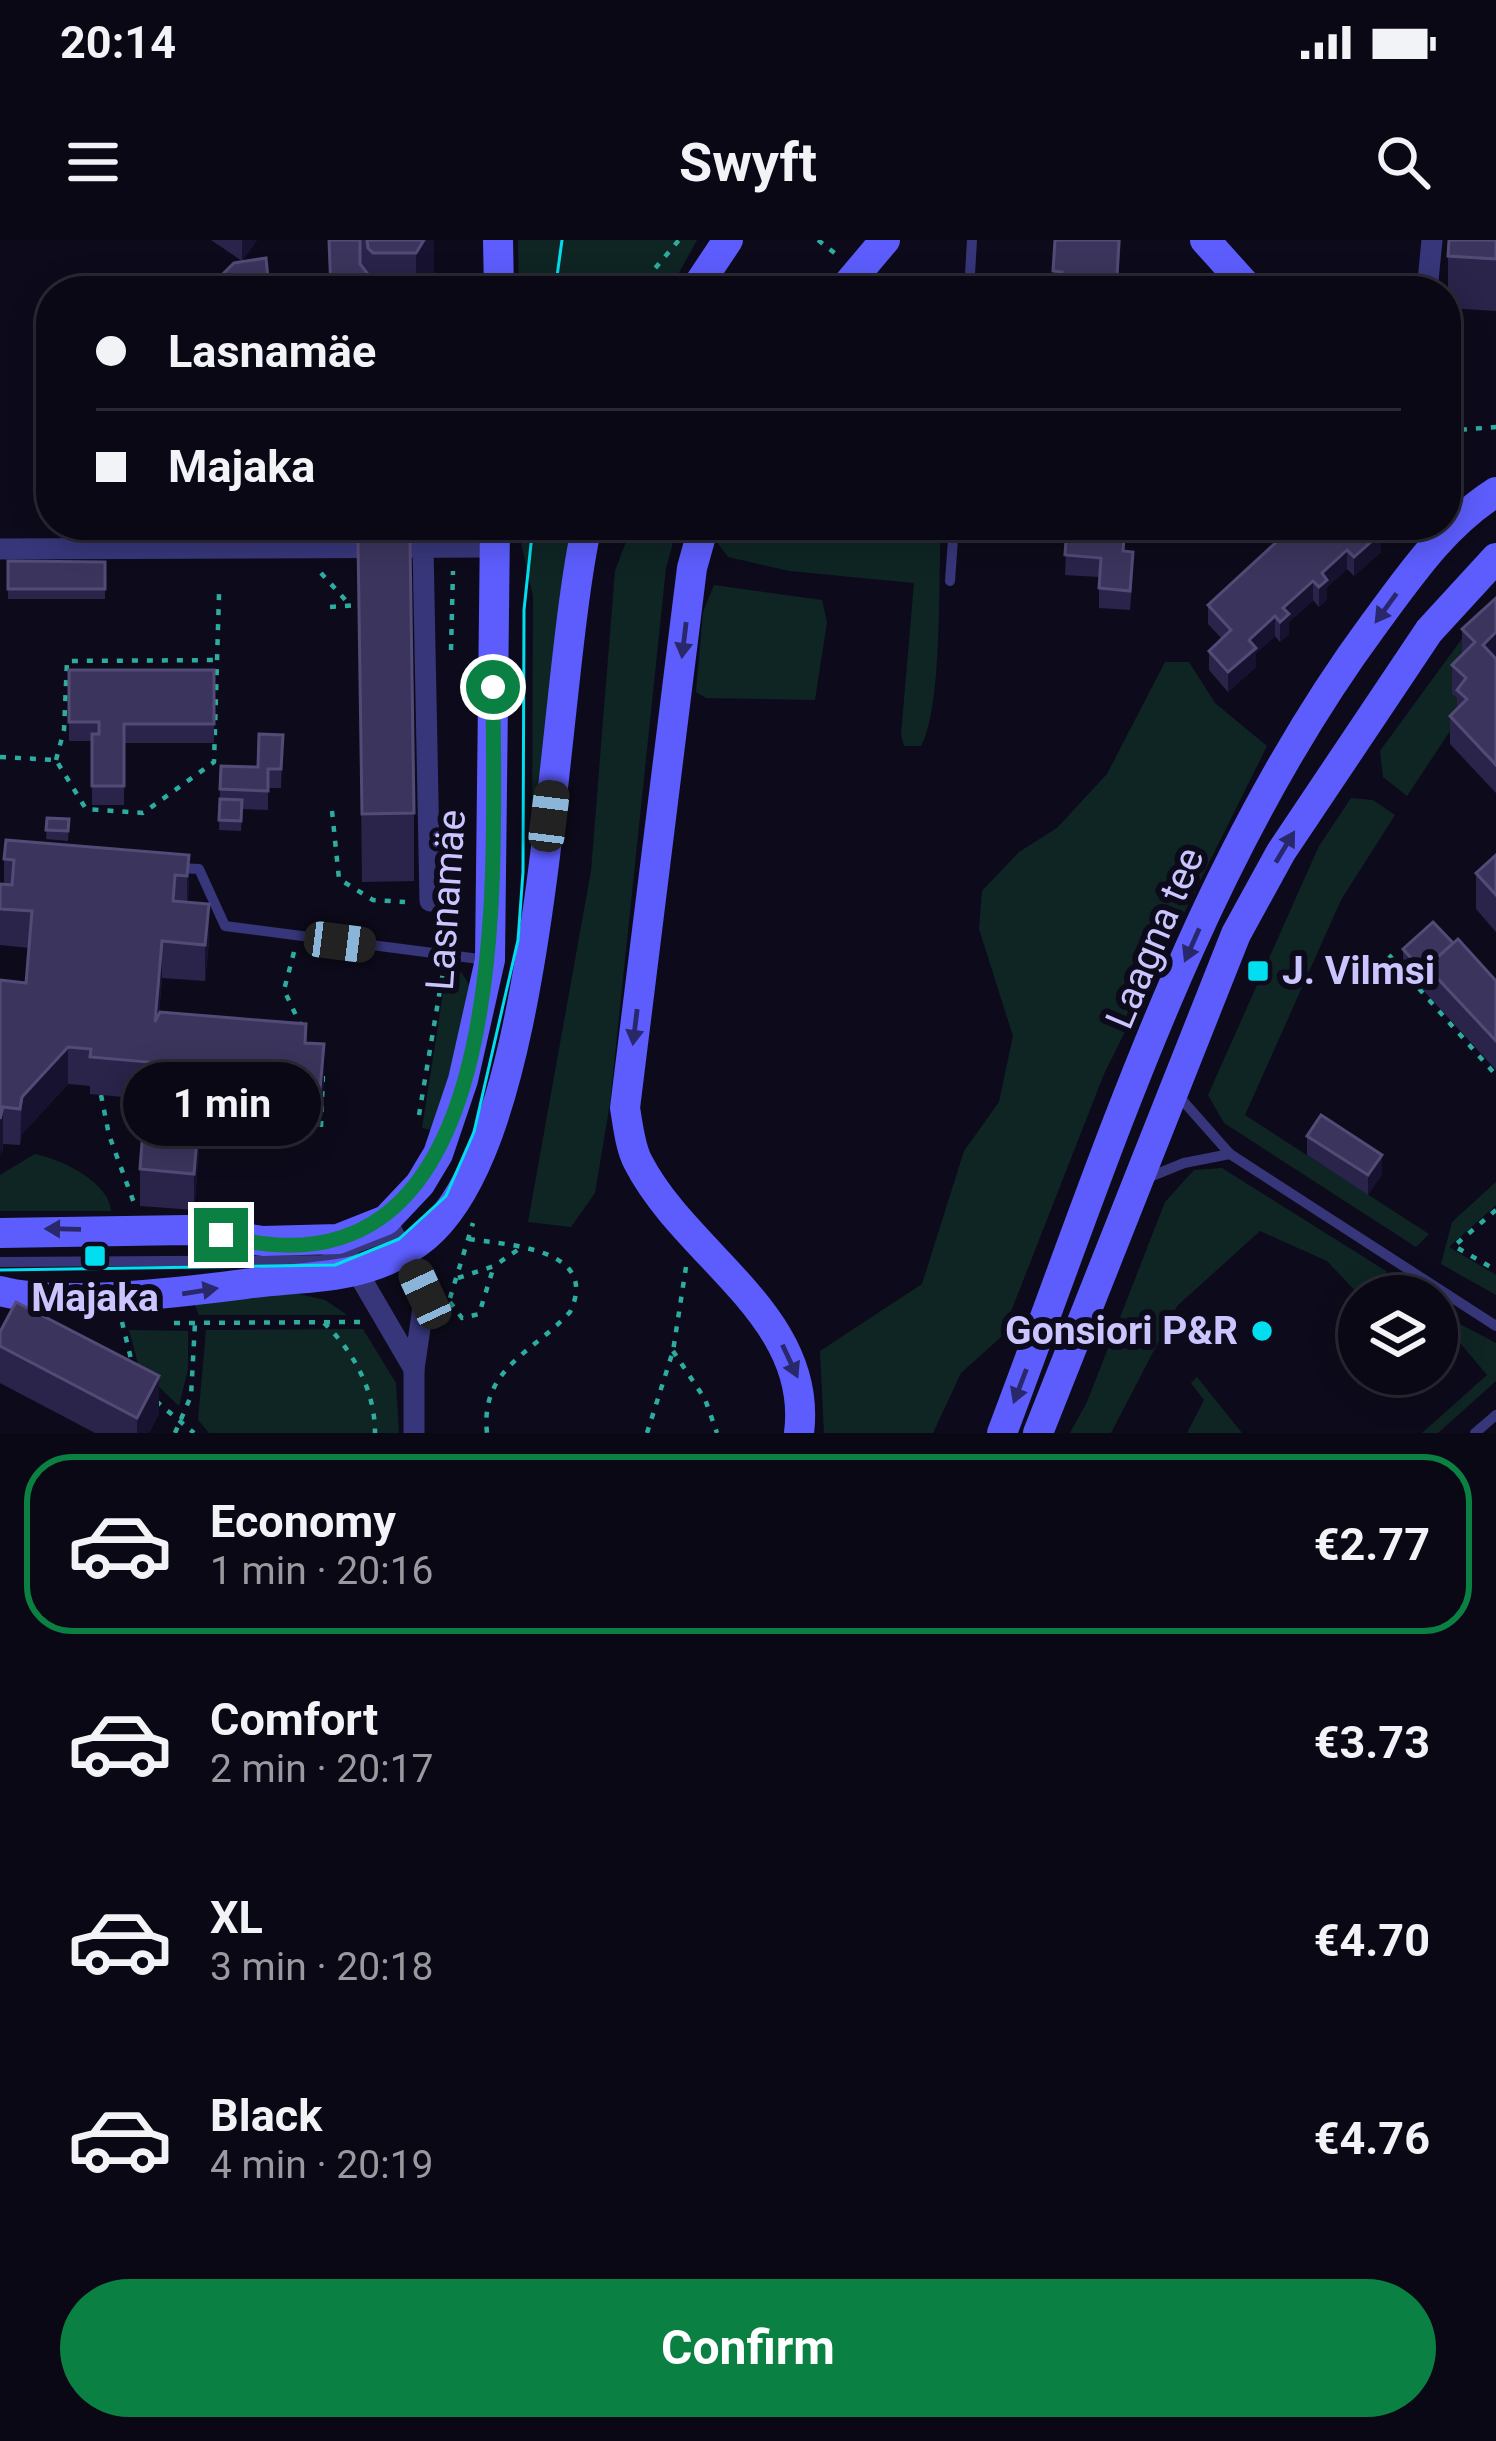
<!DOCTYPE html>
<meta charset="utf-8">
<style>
body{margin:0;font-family:Roboto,sans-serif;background:#13111d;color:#f1f3f6;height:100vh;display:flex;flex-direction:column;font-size:45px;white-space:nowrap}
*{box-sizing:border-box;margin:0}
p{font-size:39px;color:#999aa0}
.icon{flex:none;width:66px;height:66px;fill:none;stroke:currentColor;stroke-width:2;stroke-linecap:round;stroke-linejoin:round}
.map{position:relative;height:1193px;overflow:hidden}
.side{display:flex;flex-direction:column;background:#0a0814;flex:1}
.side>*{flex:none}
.guide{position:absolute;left:36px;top:36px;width:1425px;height:264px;border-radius:48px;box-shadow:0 6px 30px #0003,0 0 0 3px #2a2934;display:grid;align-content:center;height:264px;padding:0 60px;background:#0a0814}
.fabs{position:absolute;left:1338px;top:1035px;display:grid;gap:24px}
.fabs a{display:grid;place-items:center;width:120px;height:120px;border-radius:50%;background:#0a0814;box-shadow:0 6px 30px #0003,0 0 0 3px #2a2934;font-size:60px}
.end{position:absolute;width:54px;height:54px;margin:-27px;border:15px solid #0b8043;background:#fff;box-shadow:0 0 0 6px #fff}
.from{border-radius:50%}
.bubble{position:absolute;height:84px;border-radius:42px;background:#0a0814;box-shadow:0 6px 30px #0003,0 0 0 3px #2a2934;font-size:39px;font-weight:700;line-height:84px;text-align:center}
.car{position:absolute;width:36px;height:72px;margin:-36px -18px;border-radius:15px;box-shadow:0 0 9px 3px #0007;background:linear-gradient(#222 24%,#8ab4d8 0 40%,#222 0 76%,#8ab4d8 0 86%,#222 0)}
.guide b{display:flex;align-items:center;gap:42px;height:114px;font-size:45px}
.guide b+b{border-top:3px solid #2a2934}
.guide i{width:30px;height:30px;background:#f1f3f6}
ul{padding:21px 0 0;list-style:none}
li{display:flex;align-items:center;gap:36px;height:180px;margin:0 24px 18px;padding:0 36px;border:6px solid transparent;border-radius:48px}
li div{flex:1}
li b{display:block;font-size:45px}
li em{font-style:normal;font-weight:700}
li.current{border-color:#0b8043}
li>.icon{width:108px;height:108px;stroke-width:1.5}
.button{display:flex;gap:24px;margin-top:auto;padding:24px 60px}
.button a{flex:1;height:138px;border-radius:72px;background:#0b8043;color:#fff;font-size:48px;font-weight:700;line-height:138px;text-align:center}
.status{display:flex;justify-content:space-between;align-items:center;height:84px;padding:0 60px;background:#0a0814;direction:ltr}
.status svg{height:33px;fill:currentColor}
header{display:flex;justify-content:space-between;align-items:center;height:156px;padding:0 60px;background:#0a0814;font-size:54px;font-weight:700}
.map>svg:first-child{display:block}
.green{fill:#0e2524}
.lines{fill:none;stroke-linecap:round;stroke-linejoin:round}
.path{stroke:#2daca0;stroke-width:4.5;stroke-dasharray:6 9;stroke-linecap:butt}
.lane{stroke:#37367a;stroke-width:10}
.street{stroke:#37367a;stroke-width:21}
.secondary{stroke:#5d5dfe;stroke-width:30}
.tram{stroke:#01deef;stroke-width:3}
.wall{fill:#2a234a}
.shaded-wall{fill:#17122f}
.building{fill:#3b355d;stroke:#524b76;stroke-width:3}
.oneway{fill:#29286a}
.route{stroke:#0b8043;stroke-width:15}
.poi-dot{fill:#01deef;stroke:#0d0b1b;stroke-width:4.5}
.labels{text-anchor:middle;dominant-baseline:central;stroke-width:12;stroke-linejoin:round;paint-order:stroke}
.street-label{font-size:39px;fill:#cac5ff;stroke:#0d0b1b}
.poi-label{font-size:39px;font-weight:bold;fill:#cac5ff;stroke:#0d0b1b;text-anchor:start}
</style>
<div class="status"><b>20:14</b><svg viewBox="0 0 49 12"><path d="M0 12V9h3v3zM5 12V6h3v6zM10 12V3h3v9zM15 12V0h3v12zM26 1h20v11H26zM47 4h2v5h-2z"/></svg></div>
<header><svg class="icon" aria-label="menu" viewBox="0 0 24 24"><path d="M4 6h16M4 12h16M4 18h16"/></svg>Swyft<svg class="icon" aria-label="search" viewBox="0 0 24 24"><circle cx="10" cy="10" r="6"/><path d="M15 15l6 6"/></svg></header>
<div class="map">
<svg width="1496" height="1193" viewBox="0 0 1496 1193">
<rect width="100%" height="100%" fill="#0d0b1b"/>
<g class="green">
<polygon points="518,0 697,0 669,51 519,51"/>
<polygon points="517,285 575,285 532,601 533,356"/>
<polygon points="632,285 678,285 666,328 610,863 595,953 571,987 528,982 591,631 615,331"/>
<path d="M 720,285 L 941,285 C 938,336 943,467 921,506 L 904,506 L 901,495 L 914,343 L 789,331 L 728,317 L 716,301 Z"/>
<polygon points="714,345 822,360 827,382 815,460 706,458 696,452 703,372"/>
<polygon points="1483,370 1466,467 1407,556 1383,537 1380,511"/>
<polygon points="1165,422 1189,422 1215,463 1267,506 1104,834 1001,1097 961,1133 933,1193 824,1193 820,1111 922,1044 964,911 999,862 1013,796 979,689 982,651 1019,612 1057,588 1107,534"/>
<polygon points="1351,558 1373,560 1395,575 1341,660 1245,875 1429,994 1416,1007 1224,883 1208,855 1319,606"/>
<polygon points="447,728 461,732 470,746 437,891 422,888"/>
<path d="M 35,914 C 61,919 109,942 111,971 L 0,971 L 0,935 Z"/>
<polygon points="1222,928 1386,1031 1388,1055 1360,1056 1327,1021 1260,991 1177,1066 1111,1193 1070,1193 1087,1162 1165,962 1194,930"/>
<polygon points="1496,942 1496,965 1449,1007 1496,1035 1496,1055 1441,1024 1452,982"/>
<polygon points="290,1052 325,1060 347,1075 199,1075 194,1063"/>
<polygon points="1437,1072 1496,1103 1496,1141 1438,1193 1422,1193 1487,1135 1456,1098 1437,1089"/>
<polygon points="363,1089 396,1143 399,1193 209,1193 198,1180 206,1090"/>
<polygon points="129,1090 188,1091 188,1129 179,1166 139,1128"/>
<polygon points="1197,1137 1242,1193 1187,1193 1204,1160 1191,1143"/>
</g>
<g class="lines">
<g class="path">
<polyline points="818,0 837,15"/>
<polyline points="636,51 679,0"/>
<polyline points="1446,191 1496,187"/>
<polyline points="321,333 350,365"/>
<polyline points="330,367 360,365"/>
<polyline points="451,410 453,331"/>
<polyline points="0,517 56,520 86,569 143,573 214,522 219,354"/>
<polyline points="56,520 64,490 67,421 219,420"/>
<polyline points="332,571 339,639 373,660 405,662"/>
<polyline points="448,697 451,673"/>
<polyline points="294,712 284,750 301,786"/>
<polyline points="1389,715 1496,835"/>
<polyline points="101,855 109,895 134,963"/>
<polyline points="419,875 443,732"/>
<polyline points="321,887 323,834"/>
<polyline points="1496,970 1454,1006 1496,1030"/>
<path d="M 469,999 C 507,1005 601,1008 570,1072 C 533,1113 480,1128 487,1193"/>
<polyline points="458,1038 494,1026 522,1007"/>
<polyline points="450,1058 473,983"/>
<polyline points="450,1062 462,1078 479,1074 494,1026"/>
<polyline points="122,1082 132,1123"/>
<polyline points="174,1083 360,1082"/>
<path d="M 324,1083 C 354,1112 375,1151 375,1193"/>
<polyline points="673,1111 705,1159 717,1193"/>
<polyline points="156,1161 194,1193"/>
<polyline points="175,1193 191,1156 195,1083"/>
<polyline points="647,1193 673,1111 686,1027"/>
</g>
<g class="lane">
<polyline points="969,51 972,0"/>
<polyline points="950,341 954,285"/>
<polyline points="178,628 199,629 225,686 487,720"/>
<polyline points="1176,853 1230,914 1496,1086"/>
<polyline points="1147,938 1184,923 1230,914"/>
<polyline points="0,1022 322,1020 393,995"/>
<polyline points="1475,1193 1496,1175"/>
</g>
<g class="street">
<polyline points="1427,51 1432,0"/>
<polyline points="423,307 430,661"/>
<polyline points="0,309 493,307"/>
<polyline points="386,980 425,1054 414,1129 414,1193"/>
<polyline points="338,999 414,1129"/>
</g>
<g class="secondary">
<polyline points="498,0 499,51"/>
<polyline points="1205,0 1251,51"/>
<polyline points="694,51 728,0"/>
<polyline points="842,51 885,0"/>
<path d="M 704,285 L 692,328 L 625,868 C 628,885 630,907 638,922 C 686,1016 814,1076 799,1193"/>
<polyline points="0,993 187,990 263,1001 338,999 386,980 420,944 438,914 463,840 490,720 495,285"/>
<path d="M 0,1051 C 60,1067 183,1052 245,1044 C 311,1035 371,1042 426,996 C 549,891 550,450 587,285"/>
<path d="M 1002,1193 C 1107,916 1196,625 1374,384 C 1411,334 1443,286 1496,252"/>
<polyline points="1038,1193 1236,694 1281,612 1429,391 1496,318"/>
</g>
<g class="tram">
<polyline points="555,51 562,0"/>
<polyline points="0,1030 335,1025 399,999 446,956 474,892 518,700 523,632 524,370 533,285"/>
</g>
</g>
<g class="wall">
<polygon points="211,0 257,0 242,21"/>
<polygon points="328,0 434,0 434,51 330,51"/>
<polygon points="1121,0 1118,37 1139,51 1053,50 1053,31"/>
<polygon points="1496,0 1496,71 1448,68 1448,16"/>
<polygon points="266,18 268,51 206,51"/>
<polygon points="51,186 51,222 36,223 35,187"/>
<polygon points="1067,285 1134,285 1133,298 1125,298 1124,311 1133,331 1130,370 1099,368 1099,337 1065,335"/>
<polygon points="1345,299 1381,312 1354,336 1347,329 1327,347 1327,359 1319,367 1313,360 1289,382 1289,394 1280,402 1275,396 1256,413 1256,427 1228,452 1209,430 1209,411 1222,399 1208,384 1208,365"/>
<polygon points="358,301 414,573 414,641 362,642"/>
<polygon points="8,321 105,322 105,359 8,359"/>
<polygon points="1496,358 1496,553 1450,504 1450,476 1457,469 1457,458 1452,454 1452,425 1462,415 1462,389"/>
<polygon points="69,430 214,430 214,503 124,503 124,565 92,565 92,501 69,501"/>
<polygon points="283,495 281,548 268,548 268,570 242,569 241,591 219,590 220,549 258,527"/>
<polygon points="47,578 69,579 68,601 46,599"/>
<polygon points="189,615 188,662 209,701 205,741 162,738 159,774 306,803 324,841 320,887 280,884 280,870 203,864 194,970 140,966 140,929 146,859 90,854 90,846 68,844 22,894 20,905 3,904 2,914 0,740 26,743 29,708 0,705 0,644 4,645 4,619"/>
<polygon points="1496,615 1496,692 1476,669 1476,633"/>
<polygon points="1453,703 1496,741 1496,830 1403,728 1403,709"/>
<polygon points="1307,896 1382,934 1368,955 1307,915"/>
<polygon points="0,1092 159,1173 149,1193 95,1193 0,1143"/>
</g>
<g class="shaded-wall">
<polygon points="243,0 257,0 242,21 242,2"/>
<polygon points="423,0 434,0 434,51 416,51 416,13"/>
<polygon points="1381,293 1381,312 1354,336 1354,317"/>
<polygon points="1347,310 1347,329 1327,347 1327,359 1319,367 1319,347 1322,333"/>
<polygon points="1313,341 1313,360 1289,382 1289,394 1280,402 1280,382 1283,368"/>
<polygon points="1275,376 1275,396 1256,413 1256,427 1228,452 1228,432 1249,400"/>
<polygon points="1496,392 1496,421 1483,405"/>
<polygon points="189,615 189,652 187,673 187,636"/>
<polygon points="209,664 209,701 205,741 205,705"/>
<polygon points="162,701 162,738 155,818 155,782"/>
<polygon points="324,804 324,841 320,887 320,850"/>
<polygon points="68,807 68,844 22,894 20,905 22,857"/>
<polygon points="203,827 203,864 194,970 194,934"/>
<polygon points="3,867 3,904 0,916 0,879"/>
<polygon points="1382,915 1382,934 1368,955 1368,935"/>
<polygon points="159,1136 159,1173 149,1193 137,1193 137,1178"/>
</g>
<g class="building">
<polygon points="329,0 360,0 360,24 367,33 367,51 331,51"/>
<polygon points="367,0 424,0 416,13 373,13 368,8"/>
<polygon points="1055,0 1119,0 1117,37 1139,38 1138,51 1060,51 1062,32 1053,31"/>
<polygon points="1449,0 1496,0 1496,19 1448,16"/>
<polygon points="266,18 268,38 239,43 231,51 206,51 234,23"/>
<polygon points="51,186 51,212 36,213 35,187"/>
<polygon points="1067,285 1125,285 1123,311 1133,312 1130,351 1099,348 1101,318 1065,315"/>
<polygon points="1295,285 1332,285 1345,299 1360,285 1373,285 1381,293 1354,317 1347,310 1322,333 1327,340 1319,347 1313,341 1283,368 1289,374 1280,382 1275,376 1249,400 1256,408 1228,432 1209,411 1231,390 1208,365"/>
<polygon points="358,301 410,301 414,573 362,574"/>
<polygon points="8,321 105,322 105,349 8,349"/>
<polygon points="1496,358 1496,392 1483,405 1496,419 1496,525 1450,476 1467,459 1457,450 1466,438 1452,425 1475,402 1462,389"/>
<polygon points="69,430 214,430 214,484 124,484 124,546 92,546 92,494 99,494 99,482 69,482"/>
<polygon points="259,494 283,495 281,529 268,529 268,551 220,549 221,526 258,527"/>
<polygon points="220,559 242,560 241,581 219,580"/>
<polygon points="47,578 69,579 68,591 46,590"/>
<polygon points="6,600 189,615 187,636 175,635 173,661 209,664 205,705 162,701 155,782 160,772 306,784 305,803 324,804 320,850 280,847 281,834 203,827 194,934 140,929 148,822 90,817 91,809 68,807 22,857 20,869 3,867 0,879 0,740 26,743 32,671 0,669 0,644 12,645 14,620 4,619"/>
<polygon points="1496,615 1496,655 1476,633"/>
<polygon points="1433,682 1453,703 1427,727 1427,736 1403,709"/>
<polygon points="1458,699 1496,741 1496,801 1427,727"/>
<polygon points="1321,875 1382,915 1368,935 1307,896"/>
<polygon points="16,1062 159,1136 137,1178 0,1106 0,1092"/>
</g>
<defs><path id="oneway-solid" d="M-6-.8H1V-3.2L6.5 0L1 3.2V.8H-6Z" transform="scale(3)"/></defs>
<g class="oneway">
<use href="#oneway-solid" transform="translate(1386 368) rotate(126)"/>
<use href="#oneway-solid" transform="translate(684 400) rotate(97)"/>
<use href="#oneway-solid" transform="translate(1285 607) rotate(-59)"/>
<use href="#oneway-solid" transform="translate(1192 705) rotate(114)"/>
<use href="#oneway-solid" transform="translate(635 787) rotate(97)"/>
<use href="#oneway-solid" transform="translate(63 989) rotate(-179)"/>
<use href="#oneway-solid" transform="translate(200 1051) rotate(-9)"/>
<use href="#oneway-solid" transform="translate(790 1121) rotate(65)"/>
<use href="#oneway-solid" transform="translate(1020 1146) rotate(111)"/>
</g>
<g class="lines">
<path class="route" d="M 221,995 C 523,1079 493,626 493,447"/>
</g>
<g class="poi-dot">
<rect x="1246" y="719" width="24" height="24" rx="6"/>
<rect x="83" y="1004" width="24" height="24" rx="6"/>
<circle cx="1262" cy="1091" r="12"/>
</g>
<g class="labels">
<g class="street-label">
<text transform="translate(446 660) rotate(-86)">Lasnamäe</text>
<text transform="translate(1155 698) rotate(-67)">Laagna tee</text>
</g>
<g class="poi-label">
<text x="1282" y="731">J. Vilmsi</text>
<text x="95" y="1058" text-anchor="middle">Majaka</text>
<text x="1238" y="1091" text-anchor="end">Gonsiori P&amp;R</text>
</g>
</g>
</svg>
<div class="fabs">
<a><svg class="icon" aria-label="layers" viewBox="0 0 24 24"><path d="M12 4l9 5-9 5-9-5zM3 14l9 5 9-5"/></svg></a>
</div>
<i class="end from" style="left:493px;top:447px"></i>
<i class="end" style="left:221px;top:995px"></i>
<div class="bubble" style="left:123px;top:822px;width:198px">1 min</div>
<i class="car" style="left:549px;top:576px;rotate:7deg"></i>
<i class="car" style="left:340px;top:702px;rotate:97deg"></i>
<i class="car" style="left:425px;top:1054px;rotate:335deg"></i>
<div class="guide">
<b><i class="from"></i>Lasnamäe</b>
<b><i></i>Majaka</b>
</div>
</div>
<section class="side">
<ul>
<li class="current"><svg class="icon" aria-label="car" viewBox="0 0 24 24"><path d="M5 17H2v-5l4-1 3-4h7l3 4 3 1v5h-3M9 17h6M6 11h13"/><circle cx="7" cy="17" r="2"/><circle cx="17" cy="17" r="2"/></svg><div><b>Economy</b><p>1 min · 20:16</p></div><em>€2.77</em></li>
<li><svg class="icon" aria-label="car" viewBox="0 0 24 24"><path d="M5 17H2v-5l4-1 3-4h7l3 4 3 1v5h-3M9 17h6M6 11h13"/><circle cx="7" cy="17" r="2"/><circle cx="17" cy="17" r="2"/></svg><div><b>Comfort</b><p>2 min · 20:17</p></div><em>€3.73</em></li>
<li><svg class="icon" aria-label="car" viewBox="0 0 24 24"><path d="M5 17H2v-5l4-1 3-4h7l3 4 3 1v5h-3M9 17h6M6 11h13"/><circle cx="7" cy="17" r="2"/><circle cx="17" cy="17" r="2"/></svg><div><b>XL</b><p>3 min · 20:18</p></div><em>€4.70</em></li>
<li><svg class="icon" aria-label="car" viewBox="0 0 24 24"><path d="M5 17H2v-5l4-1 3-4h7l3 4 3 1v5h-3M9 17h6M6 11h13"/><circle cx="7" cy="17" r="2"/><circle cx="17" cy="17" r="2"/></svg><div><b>Black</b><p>4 min · 20:19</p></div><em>€4.76</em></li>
</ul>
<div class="button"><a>Confirm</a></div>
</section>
